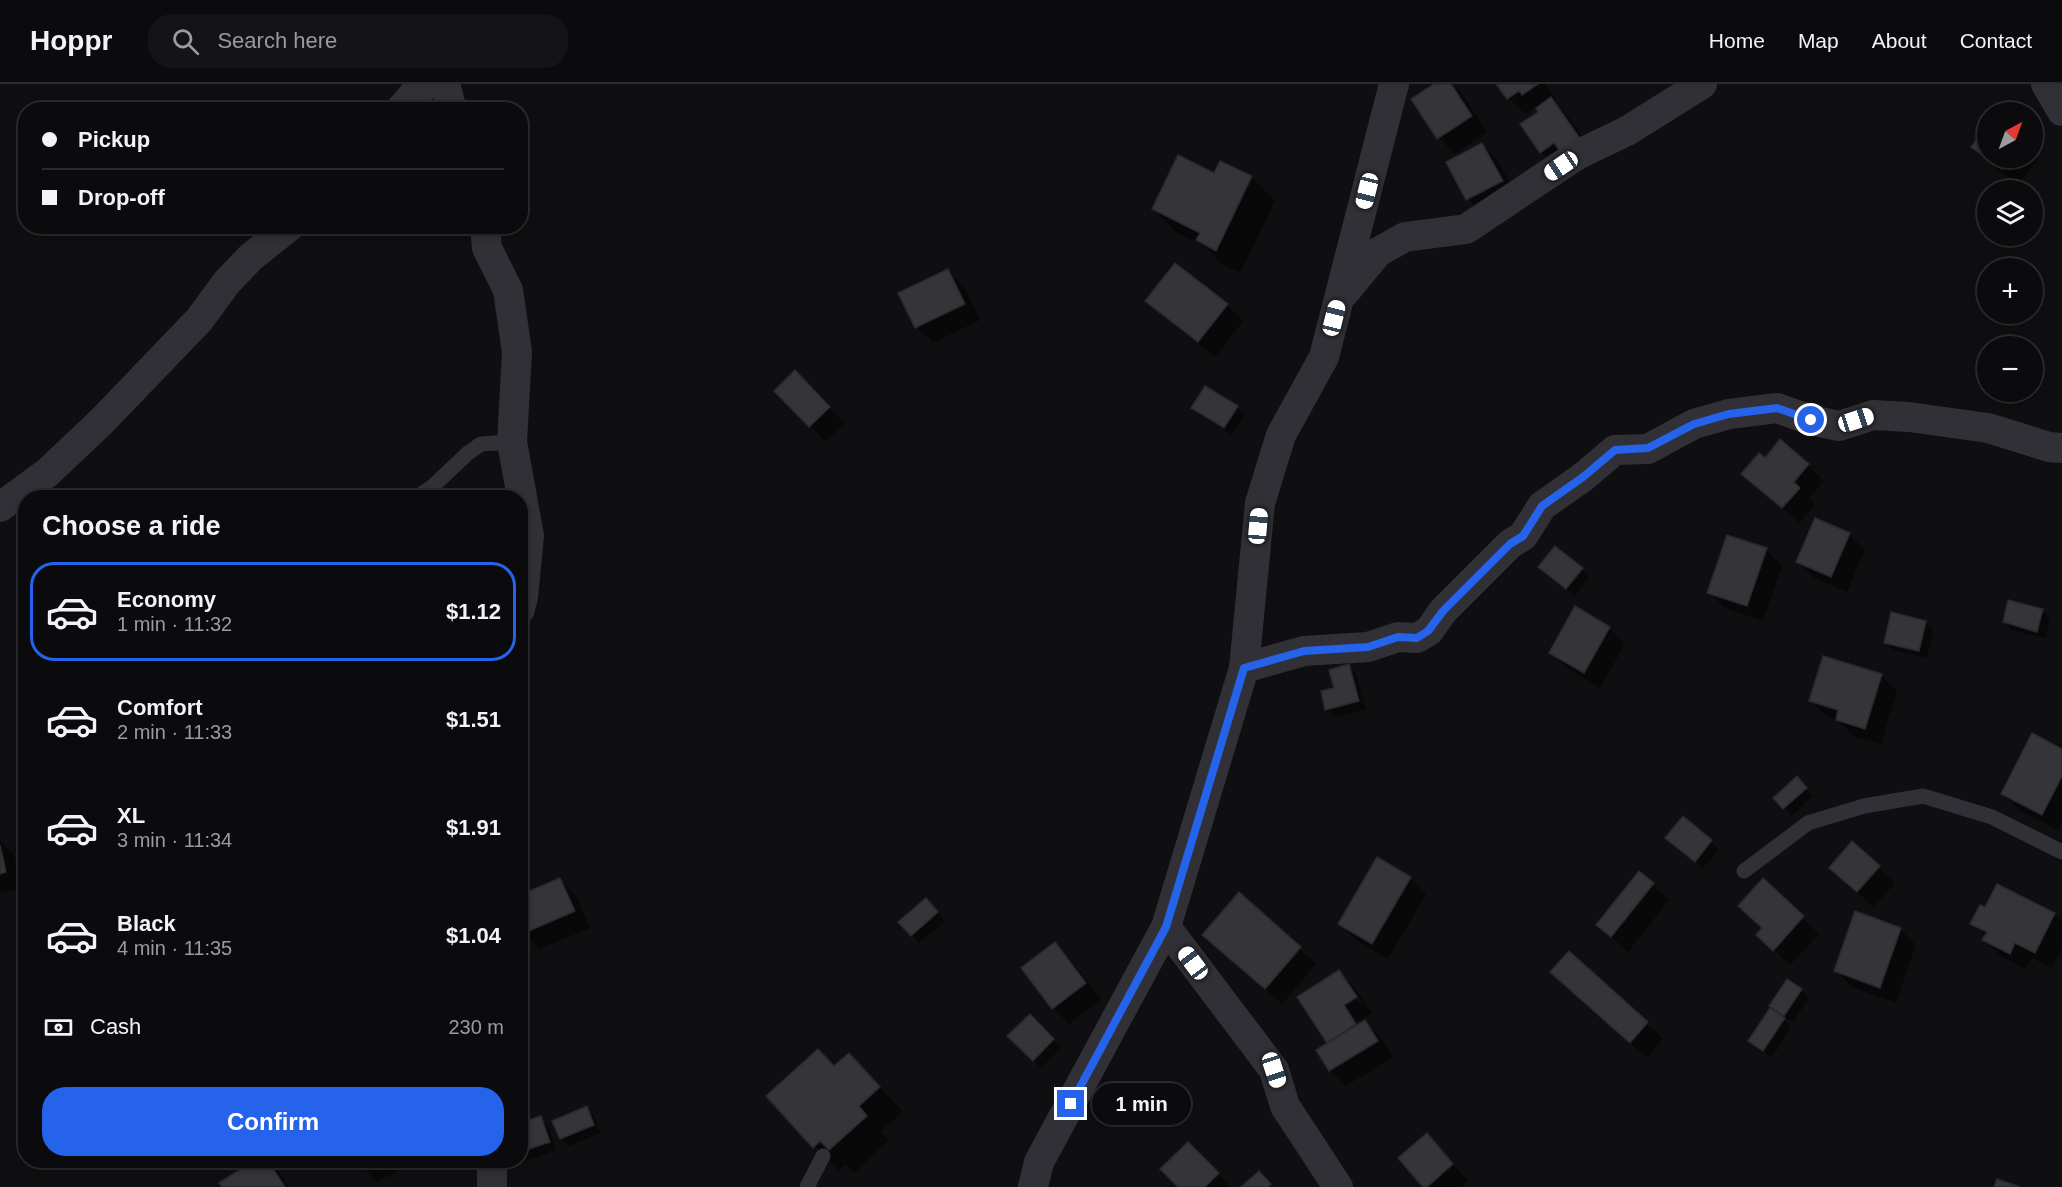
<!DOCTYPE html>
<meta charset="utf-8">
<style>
body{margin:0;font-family:Helvetica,sans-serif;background:#141416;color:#f1f3f6;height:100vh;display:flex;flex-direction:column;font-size:22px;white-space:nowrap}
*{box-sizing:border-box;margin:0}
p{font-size:20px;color:#9a9b9d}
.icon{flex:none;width:33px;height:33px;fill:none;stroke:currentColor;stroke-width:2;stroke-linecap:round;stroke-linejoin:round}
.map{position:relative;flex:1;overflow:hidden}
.sheet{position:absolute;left:18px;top:406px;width:510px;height:678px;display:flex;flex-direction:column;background:#0b0b0d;border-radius:24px;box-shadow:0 3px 9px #0003,0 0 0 2px #2b2b2e}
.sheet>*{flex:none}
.banner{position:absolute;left:18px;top:18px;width:510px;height:132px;border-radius:24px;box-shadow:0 3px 9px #0003,0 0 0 2px #2b2b2e;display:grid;align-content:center;height:132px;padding:0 24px;background:#0b0b0d}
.needle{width:39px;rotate:41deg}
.tools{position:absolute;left:1977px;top:18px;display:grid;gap:12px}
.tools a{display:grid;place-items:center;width:66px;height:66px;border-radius:50%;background:#0b0b0d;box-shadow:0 3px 9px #0003,0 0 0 2px #2b2b2e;font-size:30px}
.end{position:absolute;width:27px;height:27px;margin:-14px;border:8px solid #2563eb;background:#fff;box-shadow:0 0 0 3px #fff}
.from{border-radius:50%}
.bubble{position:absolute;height:42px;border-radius:21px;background:#0b0b0d;box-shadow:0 3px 9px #0003,0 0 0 2px #2b2b2e;font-size:20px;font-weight:700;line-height:42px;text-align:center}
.car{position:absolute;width:18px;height:36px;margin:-18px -9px;border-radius:8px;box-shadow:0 0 4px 2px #0007;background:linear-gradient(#fff 24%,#345 0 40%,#fff 0 76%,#345 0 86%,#fff 0)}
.banner b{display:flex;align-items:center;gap:21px;height:57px;font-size:22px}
.banner b+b{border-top:2px solid #2b2b2e}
.banner i{width:15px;height:15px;background:#f1f3f6}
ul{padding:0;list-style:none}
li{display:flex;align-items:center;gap:18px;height:99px;margin:0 12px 9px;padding:0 12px;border:3px solid transparent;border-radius:24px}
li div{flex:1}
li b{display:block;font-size:22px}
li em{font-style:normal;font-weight:700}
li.on{border-color:#2563eb}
li>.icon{width:54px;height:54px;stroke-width:1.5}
h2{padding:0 24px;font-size:27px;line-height:72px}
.pay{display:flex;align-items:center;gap:15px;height:66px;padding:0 24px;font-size:22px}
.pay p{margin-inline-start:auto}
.cta{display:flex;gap:12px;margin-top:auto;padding:12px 24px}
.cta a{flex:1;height:69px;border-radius:24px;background:#2563eb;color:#fff;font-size:24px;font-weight:700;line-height:69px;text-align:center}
header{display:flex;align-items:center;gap:36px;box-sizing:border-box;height:84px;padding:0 30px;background:#0b0b0d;border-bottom:2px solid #2b2b2e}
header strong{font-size:28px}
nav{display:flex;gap:33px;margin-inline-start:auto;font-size:21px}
.search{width:420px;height:54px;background:#141416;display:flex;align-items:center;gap:15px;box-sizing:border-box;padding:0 21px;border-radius:24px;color:#9a9b9d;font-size:22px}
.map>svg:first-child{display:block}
.shadow{fill:#0007;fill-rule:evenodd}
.building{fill:#343439;stroke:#2a292d;stroke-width:1.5}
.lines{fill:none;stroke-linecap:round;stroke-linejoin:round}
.service{stroke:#303036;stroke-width:15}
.minor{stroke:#303036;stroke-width:30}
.route{stroke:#2563eb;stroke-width:8}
</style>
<header>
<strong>Hoppr</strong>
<div class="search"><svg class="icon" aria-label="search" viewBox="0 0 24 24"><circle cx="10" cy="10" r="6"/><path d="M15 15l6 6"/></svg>Search here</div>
<nav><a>Home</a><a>Map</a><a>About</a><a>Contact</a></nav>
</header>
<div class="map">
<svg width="2062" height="1103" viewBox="0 0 2062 1103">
<rect width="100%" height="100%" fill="#0f0f11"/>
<g class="shadow">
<polygon points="1437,0 1452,0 1462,10 1487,48 1455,70 1439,54"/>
<polygon points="1498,0 1545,0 1556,15 1553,17 1567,31 1594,70 1557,84 1541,68 1541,28 1536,22 1525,30 1509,14"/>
<polygon points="1482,60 1498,77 1518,114 1484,131 1468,115 1448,78"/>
<polygon points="1973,62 1988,74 2032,74 2032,70 2038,75 2018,100 1989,79"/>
<polygon points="1215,91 1251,93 1275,117 1240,189 1222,180 1203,161 1177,149 1154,125"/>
<polygon points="436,142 453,142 440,147"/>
<polygon points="1175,181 1227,221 1243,237 1215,273 1164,232 1147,216"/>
<polygon points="948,187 964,203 980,236 933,259 917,243"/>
<polygon points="811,304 845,340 826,358 810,342"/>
<polygon points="1206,304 1237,324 1245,331 1232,351 1201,332 1193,324"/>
<polygon points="1765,376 1808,381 1824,397 1809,414 1815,421 1799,439 1744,390"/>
<polygon points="1849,450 1865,466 1847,508 1814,494 1798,478"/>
<polygon points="1766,466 1782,482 1763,537 1725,524 1709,508"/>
<polygon points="1582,485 1589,493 1575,512 1548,491"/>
<polygon points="2042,526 2050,534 2045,554 2012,546 2004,538"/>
<polygon points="1925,538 1933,546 1927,574 1893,566 1886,558"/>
<polygon points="1609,544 1625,560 1600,604 1567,584 1551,568"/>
<polygon points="1349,582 1356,590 1366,625 1335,633 1327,625"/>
<polygon points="1881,591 1897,607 1881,660 1853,652 1838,636 1827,633 1811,617"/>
<polygon points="2062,666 2062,739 2058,746 2019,726 2003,710"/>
<polygon points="1804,702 1813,712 1792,732 1775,714"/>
<polygon points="1683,735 1719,765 1703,784 1675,762"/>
<polygon points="0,757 14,771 21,804 0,809"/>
<polygon points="1879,783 1895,799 1874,823 1847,800"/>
<polygon points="1639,789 1669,816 1628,868 1598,841"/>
<polygon points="1410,794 1426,810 1388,875 1356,856 1340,840"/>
<polygon points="560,796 576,812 590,844 539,865 523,849 520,843 520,812"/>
<polygon points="1763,796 1819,850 1790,881 1758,850 1763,844"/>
<polygon points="1997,802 2055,831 2062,838 2062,864 2052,884 2032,874 2026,885 2000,872 1984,856 1986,853 1972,839 1986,826"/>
<polygon points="1239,811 1316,880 1282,920 1204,851"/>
<polygon points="933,824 945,837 919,859 912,851"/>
<polygon points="1900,845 1916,861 1896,919 1852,903 1836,886"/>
<polygon points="1055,860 1071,876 1101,916 1069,940 1053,924"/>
<polygon points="1569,869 1663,955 1647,974 1569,904"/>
<path d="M 1339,888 L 1355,904 L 1372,929 L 1354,940 L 1356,942 L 1365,938 L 1381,954 L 1393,973 L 1346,1002 L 1330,986 L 1329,959 L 1299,913 ZM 1349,904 L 1353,904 L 1362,918 L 1359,920 Z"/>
<polygon points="1801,906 1809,914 1793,938 1781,932 1791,943 1772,974 1750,957 1780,931 1771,922"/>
<polygon points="1030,932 1061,964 1041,984 1009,952"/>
<polygon points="849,971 903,1028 881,1047 889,1056 854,1089 845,1080 838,1087 768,1012 835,984"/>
<polygon points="586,1024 594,1032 601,1049 569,1062 561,1054"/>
<polygon points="540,1034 548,1041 556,1066 528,1076 520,1069 520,1040"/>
<polygon points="1427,1052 1468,1097 1461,1103 1425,1103"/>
<polygon points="1188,1060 1231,1103 1180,1103"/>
<polygon points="256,1077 268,1077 279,1088 289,1103 224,1103"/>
<polygon points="358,1077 419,1077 420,1078 376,1097"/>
</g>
<g class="building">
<polygon points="1434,0 1451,0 1472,32 1437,55 1411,15"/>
<polygon points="1496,0 1538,0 1522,11 1519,7 1507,15"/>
<polygon points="1551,13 1579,53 1560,67 1554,59 1540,69 1520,40 1538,28 1536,24"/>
<polygon points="1988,40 1988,74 2011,74 2002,85 1971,63"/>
<polygon points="1482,59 1503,97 1466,116 1446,78"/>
<polygon points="1178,71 1214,89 1220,77 1252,92 1216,167 1196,156 1200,149 1152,125"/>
<polygon points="1175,179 1228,220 1198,258 1145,217"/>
<polygon points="948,185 965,220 915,244 898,209"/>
<polygon points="795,286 830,323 809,343 774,307"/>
<polygon points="1205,302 1238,322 1224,344 1191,324"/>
<polygon points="1780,355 1809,380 1794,398 1800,404 1782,424 1741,390 1759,369 1765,374"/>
<polygon points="1815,434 1850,449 1831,493 1796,478"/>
<polygon points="1727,451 1767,464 1747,522 1707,509"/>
<polygon points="1555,462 1583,484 1566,505 1538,483"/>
<polygon points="2008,516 2043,525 2037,548 2003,538"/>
<polygon points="1575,522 1610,543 1584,589 1549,569"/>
<polygon points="1891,528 1926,537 1919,567 1884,559"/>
<polygon points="1823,572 1882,590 1865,645 1836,636 1838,626 1809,617"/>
<polygon points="1349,580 1359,617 1325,626 1321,607 1334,604 1329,586"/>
<polygon points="2032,649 2062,665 2062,692 2042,731 2001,710"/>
<polygon points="1797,692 1807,704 1783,725 1773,714"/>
<polygon points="1683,732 1712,756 1695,778 1665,754"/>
<polygon points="1852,757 1880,782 1857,808 1829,784"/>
<polygon points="0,761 6,788 0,790"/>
<polygon points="1377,773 1411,793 1372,860 1338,840"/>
<polygon points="1639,787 1654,799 1611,853 1596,841"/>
<polygon points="560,794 575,827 522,850 520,811"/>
<polygon points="1763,794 1804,832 1773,867 1756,851 1762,844 1738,822"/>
<polygon points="1997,800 2055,829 2035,869 2015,859 2010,870 1982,856 1987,848 1970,840 1980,821 1985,823"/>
<polygon points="1239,808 1301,863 1265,905 1202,851"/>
<polygon points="926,814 938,828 911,852 898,838"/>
<polygon points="1855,827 1901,844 1880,904 1834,887"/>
<polygon points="1055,858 1086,899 1052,925 1021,884"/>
<polygon points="1569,867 1648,938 1630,959 1550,888"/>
<polygon points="1339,886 1357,913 1344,921 1356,940 1327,959 1297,913"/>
<polygon points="1787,895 1802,905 1784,932 1769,922"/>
<polygon points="1770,924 1785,934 1763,967 1748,957"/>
<polygon points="1030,930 1054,955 1033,977 1007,952"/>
<polygon points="1365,936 1378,957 1329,987 1316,966"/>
<polygon points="818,965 834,982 849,969 880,1003 859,1022 867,1032 829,1066 820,1057 813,1064 766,1012"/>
<polygon points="587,1022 594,1041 560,1055 552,1037"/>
<polygon points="541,1032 550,1058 520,1068 520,1039"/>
<polygon points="1427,1049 1453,1080 1427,1103 1423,1103 1398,1074"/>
<polygon points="1188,1058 1219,1089 1205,1103 1178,1103 1160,1085"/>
<polygon points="253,1077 268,1077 285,1103 222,1103 219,1099"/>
<polygon points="1259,1087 1271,1100 1268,1103 1241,1103"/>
<polygon points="1997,1095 2020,1103 1994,1103"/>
</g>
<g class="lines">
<g class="service">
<polyline points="415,414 432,403 468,369 481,360 512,358"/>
<polyline points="1744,787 1808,739 1864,722 1923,712 1992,733 2062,768"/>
<polyline points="807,1103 823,1072"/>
</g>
<g class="minor">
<polyline points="445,0 452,26"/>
<polyline points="2046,0 2062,27"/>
<polyline points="400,26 413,11 427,0"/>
<polyline points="485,142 487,164 508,206 517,268 512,358 529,452 523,513 520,525"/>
<polyline points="1345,208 1378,168 1405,153 1466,145 1577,71 1627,47 1702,0"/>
<polyline points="0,423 47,389 101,338 199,236 227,198 251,173 290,142"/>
<polyline points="1244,584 1304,567 1368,563 1398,553 1417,554 1429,547 1443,527 1510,460 1523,452 1542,422 1583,393 1615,366 1648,365 1694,340 1729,330 1777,324 1811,336 1839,342 1873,331 1909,333 1988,344 2049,363 2062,364"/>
<polyline points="1166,843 1274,986 1285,1022 1338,1103"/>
<polyline points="492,1103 492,1077"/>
<polyline points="1033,1103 1039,1078 1166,843 1244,584 1260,419 1281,351 1324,273 1394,0"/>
</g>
</g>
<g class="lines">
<polyline class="route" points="1071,1020 1166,843 1244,584 1304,567 1368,563 1398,553 1417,554 1428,547 1443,527 1510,460 1523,452 1542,422 1583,393 1615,366 1648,364 1694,340 1729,330 1777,324 1811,336"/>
</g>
</svg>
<div class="tools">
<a><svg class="needle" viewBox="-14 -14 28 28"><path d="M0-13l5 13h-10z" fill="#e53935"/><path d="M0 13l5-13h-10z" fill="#9a9b9d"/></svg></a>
<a><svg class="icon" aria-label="layers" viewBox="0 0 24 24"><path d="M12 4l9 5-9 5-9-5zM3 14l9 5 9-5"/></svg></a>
<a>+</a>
<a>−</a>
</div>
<i class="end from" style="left:1811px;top:336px"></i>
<i class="end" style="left:1071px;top:1020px"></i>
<div class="bubble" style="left:1092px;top:999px;width:99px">1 min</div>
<i class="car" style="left:1561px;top:82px;rotate:236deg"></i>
<i class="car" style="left:1367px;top:107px;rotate:194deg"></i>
<i class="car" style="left:1334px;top:234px;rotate:14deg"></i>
<i class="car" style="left:1856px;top:336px;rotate:72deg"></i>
<i class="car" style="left:1258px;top:442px;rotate:5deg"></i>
<i class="car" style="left:1193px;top:879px;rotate:323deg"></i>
<i class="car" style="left:1274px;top:986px;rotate:162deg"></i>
<div class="banner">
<b><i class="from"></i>Pickup</b>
<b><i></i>Drop-off</b>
</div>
<section class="sheet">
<h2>Choose a ride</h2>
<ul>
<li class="on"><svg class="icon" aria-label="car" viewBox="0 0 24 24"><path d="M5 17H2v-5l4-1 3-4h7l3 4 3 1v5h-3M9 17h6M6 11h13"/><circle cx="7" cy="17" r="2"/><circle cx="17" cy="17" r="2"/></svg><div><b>Economy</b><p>1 min · 11:32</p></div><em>$1.12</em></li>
<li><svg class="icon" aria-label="car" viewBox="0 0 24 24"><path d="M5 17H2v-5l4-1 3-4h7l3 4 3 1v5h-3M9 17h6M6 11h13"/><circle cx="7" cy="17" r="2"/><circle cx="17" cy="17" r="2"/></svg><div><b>Comfort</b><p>2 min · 11:33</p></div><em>$1.51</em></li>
<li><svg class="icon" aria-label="car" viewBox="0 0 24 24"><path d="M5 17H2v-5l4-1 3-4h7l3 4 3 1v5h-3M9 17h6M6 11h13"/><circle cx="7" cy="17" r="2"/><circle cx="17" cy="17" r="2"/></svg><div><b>XL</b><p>3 min · 11:34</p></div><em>$1.91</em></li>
<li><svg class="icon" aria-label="car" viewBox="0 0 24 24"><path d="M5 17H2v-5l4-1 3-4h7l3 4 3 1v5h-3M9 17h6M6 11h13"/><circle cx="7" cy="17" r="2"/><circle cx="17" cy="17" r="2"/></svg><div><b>Black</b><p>4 min · 11:35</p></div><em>$1.04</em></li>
</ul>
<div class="pay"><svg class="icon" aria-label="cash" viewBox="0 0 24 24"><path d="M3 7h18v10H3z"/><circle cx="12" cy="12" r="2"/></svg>Cash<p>230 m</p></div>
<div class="cta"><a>Confirm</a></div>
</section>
</div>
